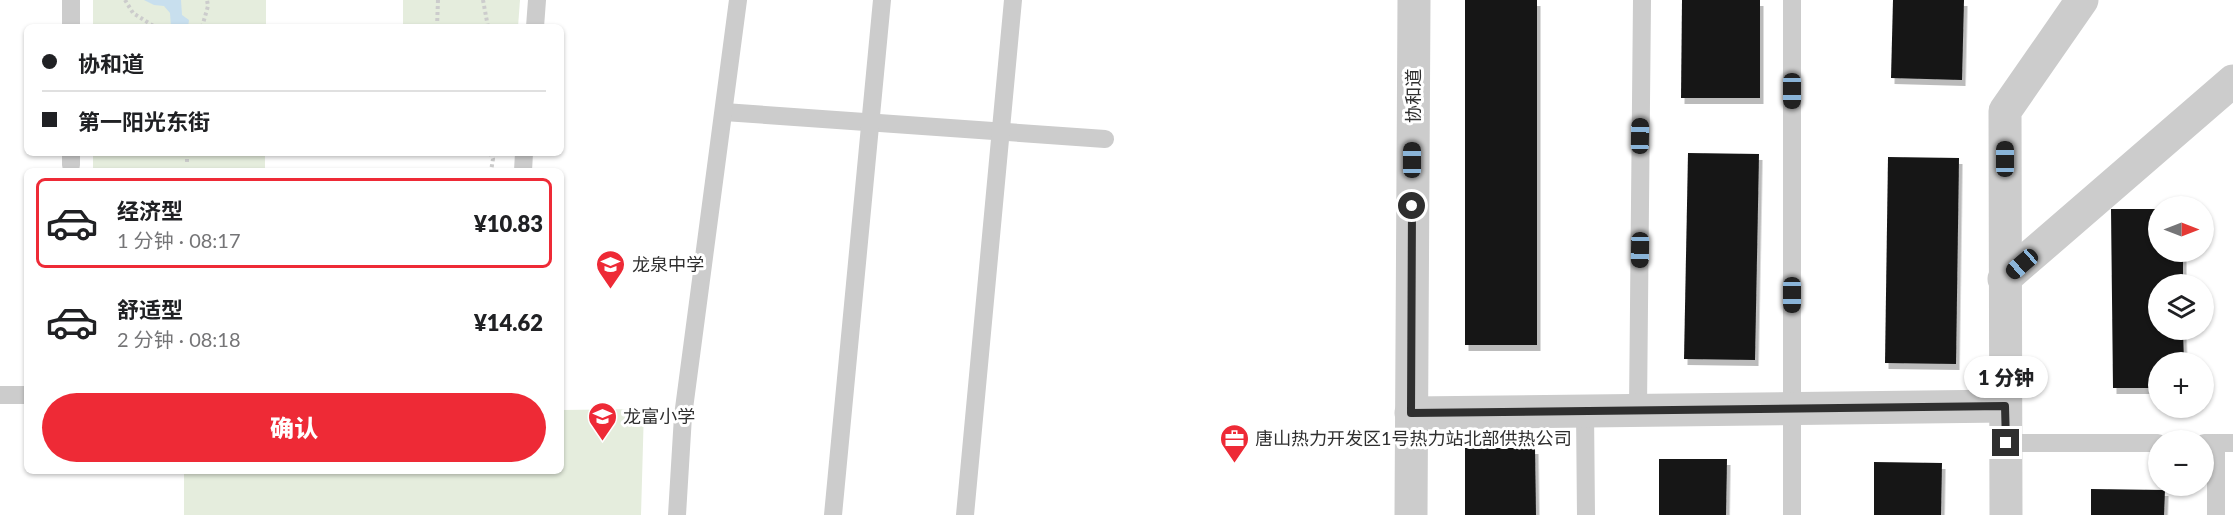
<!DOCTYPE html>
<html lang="zh">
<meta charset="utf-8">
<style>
body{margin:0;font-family:Lato,"Noto Sans SC",sans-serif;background:#f6f6f6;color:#202124;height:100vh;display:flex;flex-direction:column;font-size:22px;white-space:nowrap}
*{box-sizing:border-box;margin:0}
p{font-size:20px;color:#757577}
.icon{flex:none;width:33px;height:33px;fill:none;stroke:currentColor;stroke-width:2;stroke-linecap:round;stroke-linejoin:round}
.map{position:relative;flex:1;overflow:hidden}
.panel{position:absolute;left:24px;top:168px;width:540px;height:306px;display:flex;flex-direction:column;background:#fff;border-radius:9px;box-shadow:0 2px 4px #0004}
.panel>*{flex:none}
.banner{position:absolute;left:24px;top:24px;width:540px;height:132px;border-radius:9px;box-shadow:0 2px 4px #0004;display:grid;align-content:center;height:132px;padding:0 18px;background:#fff}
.needle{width:39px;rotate:90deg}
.fabs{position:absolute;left:2148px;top:196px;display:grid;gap:12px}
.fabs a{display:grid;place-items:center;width:66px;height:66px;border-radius:50%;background:#fff;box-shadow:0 2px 4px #0004;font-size:30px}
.end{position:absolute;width:27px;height:27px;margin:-14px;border:8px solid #2f2f2f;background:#fff;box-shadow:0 0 0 3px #fff}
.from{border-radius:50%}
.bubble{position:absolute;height:42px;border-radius:21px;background:#fff;box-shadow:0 2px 4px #0004;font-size:20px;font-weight:800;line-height:42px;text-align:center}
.car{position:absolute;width:18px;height:36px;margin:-18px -9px;border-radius:8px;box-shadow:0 0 4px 2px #0007;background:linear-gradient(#222 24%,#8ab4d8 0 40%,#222 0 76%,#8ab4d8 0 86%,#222 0)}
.banner b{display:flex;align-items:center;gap:21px;height:57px;font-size:22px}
.banner b+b{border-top:2px solid #e0e0e0}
.banner i{width:15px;height:15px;background:#202124}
ul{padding:10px 0 0;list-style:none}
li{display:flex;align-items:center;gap:18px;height:90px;margin:0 12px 9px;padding:0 6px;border:3px solid transparent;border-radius:9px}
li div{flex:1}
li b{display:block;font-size:22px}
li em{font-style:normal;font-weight:800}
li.active{border-color:#ee2a36}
li>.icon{width:54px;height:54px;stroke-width:1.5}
.primary-button{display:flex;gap:12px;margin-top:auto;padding:12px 18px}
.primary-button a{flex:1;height:69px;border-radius:36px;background:#ee2a36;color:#fff;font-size:24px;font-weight:800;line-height:69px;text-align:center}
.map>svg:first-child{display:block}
.green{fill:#e5eddd}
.water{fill:#c8dfee}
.building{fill:#161616;filter:url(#shadow)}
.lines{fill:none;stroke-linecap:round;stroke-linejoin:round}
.path{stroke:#ccc;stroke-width:4;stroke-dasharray:3 3;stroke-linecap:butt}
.service{stroke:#ccc;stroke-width:18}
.minor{stroke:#ccc;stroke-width:33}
.tertiary{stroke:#ccc;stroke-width:33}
.route{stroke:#2f2f2f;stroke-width:8}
.labels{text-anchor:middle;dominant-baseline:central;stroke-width:6;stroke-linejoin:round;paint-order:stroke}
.street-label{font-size:18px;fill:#2f2f2f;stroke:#fff}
.poi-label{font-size:18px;fill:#2f2f2f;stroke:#fff;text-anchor:start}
</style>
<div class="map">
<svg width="2233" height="515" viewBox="0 0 2233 515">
<defs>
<filter id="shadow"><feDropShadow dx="3.5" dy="6" stdDeviation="0" flood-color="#0004"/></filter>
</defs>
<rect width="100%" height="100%" fill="#fff"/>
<g class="green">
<rect x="93" y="0" width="173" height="27"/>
<polygon points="403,0 520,0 518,27 403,27"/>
<rect x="93" y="153" width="172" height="18"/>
<polygon points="644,409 641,515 184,515 184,471 561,471 561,410"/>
</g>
<polygon class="water" points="144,0 181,0 182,15 189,20 188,27 171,27 170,13 164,6 154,5"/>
<g class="building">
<rect x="1465" y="0" width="72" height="345"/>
<polygon points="1682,0 1760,0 1760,98 1681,98"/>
<polygon points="1893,0 1964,0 1962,80 1891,78"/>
<polygon points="1688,153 1759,154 1755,360 1684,359"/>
<polygon points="1888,157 1959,158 1956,364 1885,363"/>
<polygon points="2111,209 2158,209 2158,252 2183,252 2183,285 2158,285 2158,330 2183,330 2184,363 2158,363 2158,388 2113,388"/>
<polygon points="1465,448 1535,448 1536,515 1465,515"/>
<polygon points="1659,459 1727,459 1726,515 1659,515"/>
<polygon points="1874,462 1942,463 1941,515 1874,515"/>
<polygon points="2091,489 2165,490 2164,515 2091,515"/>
</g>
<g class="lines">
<g class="path">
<polyline points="125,0 133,13 155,27"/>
<polyline points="483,0 488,27"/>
<polyline points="202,27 208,6 207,0"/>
<polyline points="437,27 438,0"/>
<polyline points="187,153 187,165"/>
<polyline points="490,153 493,159 491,171"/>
</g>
<g class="service">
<polyline points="71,0 71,27"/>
<polyline points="1792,0 1792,515"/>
<polyline points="535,27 537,0"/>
<polyline points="724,112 1105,139"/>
<polyline points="71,153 71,165"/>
<polyline points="523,171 524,153"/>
<polyline points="0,395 27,395"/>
<polyline points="1638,409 1642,0"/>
<polyline points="1585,411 1586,515"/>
<polyline points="2006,443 2158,443"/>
<polyline points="2204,443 2233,443"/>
<polyline points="677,515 683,416 738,0"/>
<polyline points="833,515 882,0"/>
<polyline points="965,515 1013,0"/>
<polyline points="2216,515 2216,443"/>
</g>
<g class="minor">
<polyline points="2004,279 2233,81"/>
<polyline points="1411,413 2005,406"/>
<polyline points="2006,515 2005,111 2082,0"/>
</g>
<polyline class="tertiary" points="1411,515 1414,0"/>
</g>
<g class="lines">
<polyline class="route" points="1412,206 1411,413 2005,406 2006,443"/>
</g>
<defs>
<symbol id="school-pin" viewBox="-11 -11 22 30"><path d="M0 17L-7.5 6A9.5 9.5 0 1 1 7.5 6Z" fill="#ee2a36" stroke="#fff"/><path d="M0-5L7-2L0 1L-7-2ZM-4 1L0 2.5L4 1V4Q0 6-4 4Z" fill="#fff"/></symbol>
<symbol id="office-pin" viewBox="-11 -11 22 30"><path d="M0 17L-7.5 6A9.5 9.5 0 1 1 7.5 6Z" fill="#ee2a36" stroke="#fff"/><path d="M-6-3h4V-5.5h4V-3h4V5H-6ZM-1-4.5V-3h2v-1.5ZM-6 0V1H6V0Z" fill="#fff"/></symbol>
</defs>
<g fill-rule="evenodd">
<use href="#school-pin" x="594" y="248" width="33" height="45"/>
<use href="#school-pin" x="586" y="400" width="33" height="45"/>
<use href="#office-pin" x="1218" y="422" width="33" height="45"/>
</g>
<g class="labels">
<g class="street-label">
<text transform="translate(1413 96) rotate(-90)">协和道</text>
</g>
<g class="poi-label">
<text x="632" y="264">龙泉中学</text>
<text x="623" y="416">龙富小学</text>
<text x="1255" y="438">唐山热力开发区1号热力站北部供热公司</text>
</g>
</g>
</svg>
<div class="fabs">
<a><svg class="needle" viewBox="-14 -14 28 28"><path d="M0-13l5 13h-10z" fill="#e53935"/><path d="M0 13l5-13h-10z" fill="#757577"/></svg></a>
<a><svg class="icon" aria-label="layers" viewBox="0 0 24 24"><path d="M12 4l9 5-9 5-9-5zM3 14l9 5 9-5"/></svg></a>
<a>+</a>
<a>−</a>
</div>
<i class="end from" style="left:1412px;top:206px"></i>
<i class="end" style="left:2006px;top:443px"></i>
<div class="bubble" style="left:1964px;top:356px;width:84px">1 分钟</div>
<i class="car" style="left:1792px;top:91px;rotate:180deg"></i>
<i class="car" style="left:1640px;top:136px;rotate:1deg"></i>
<i class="car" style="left:2005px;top:159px;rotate:0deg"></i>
<i class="car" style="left:1412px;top:160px;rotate:0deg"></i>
<i class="car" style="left:1640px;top:250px;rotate:181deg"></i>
<i class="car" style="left:2022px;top:264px;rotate:229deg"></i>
<i class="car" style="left:1792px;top:295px;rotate:180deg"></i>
<div class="banner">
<b><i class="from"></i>协和道</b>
<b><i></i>第一阳光东街</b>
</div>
<section class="panel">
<ul>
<li class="active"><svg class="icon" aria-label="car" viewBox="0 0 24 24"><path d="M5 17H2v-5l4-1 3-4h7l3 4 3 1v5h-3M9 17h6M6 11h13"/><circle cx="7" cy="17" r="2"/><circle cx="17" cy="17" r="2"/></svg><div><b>经济型</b><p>1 分钟 · 08:17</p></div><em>¥10.83</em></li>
<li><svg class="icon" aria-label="car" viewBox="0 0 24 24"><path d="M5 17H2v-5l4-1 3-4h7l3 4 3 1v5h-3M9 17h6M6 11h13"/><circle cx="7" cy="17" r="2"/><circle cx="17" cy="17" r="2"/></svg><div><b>舒适型</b><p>2 分钟 · 08:18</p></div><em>¥14.62</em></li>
</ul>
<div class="primary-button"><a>确认</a></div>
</section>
</div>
